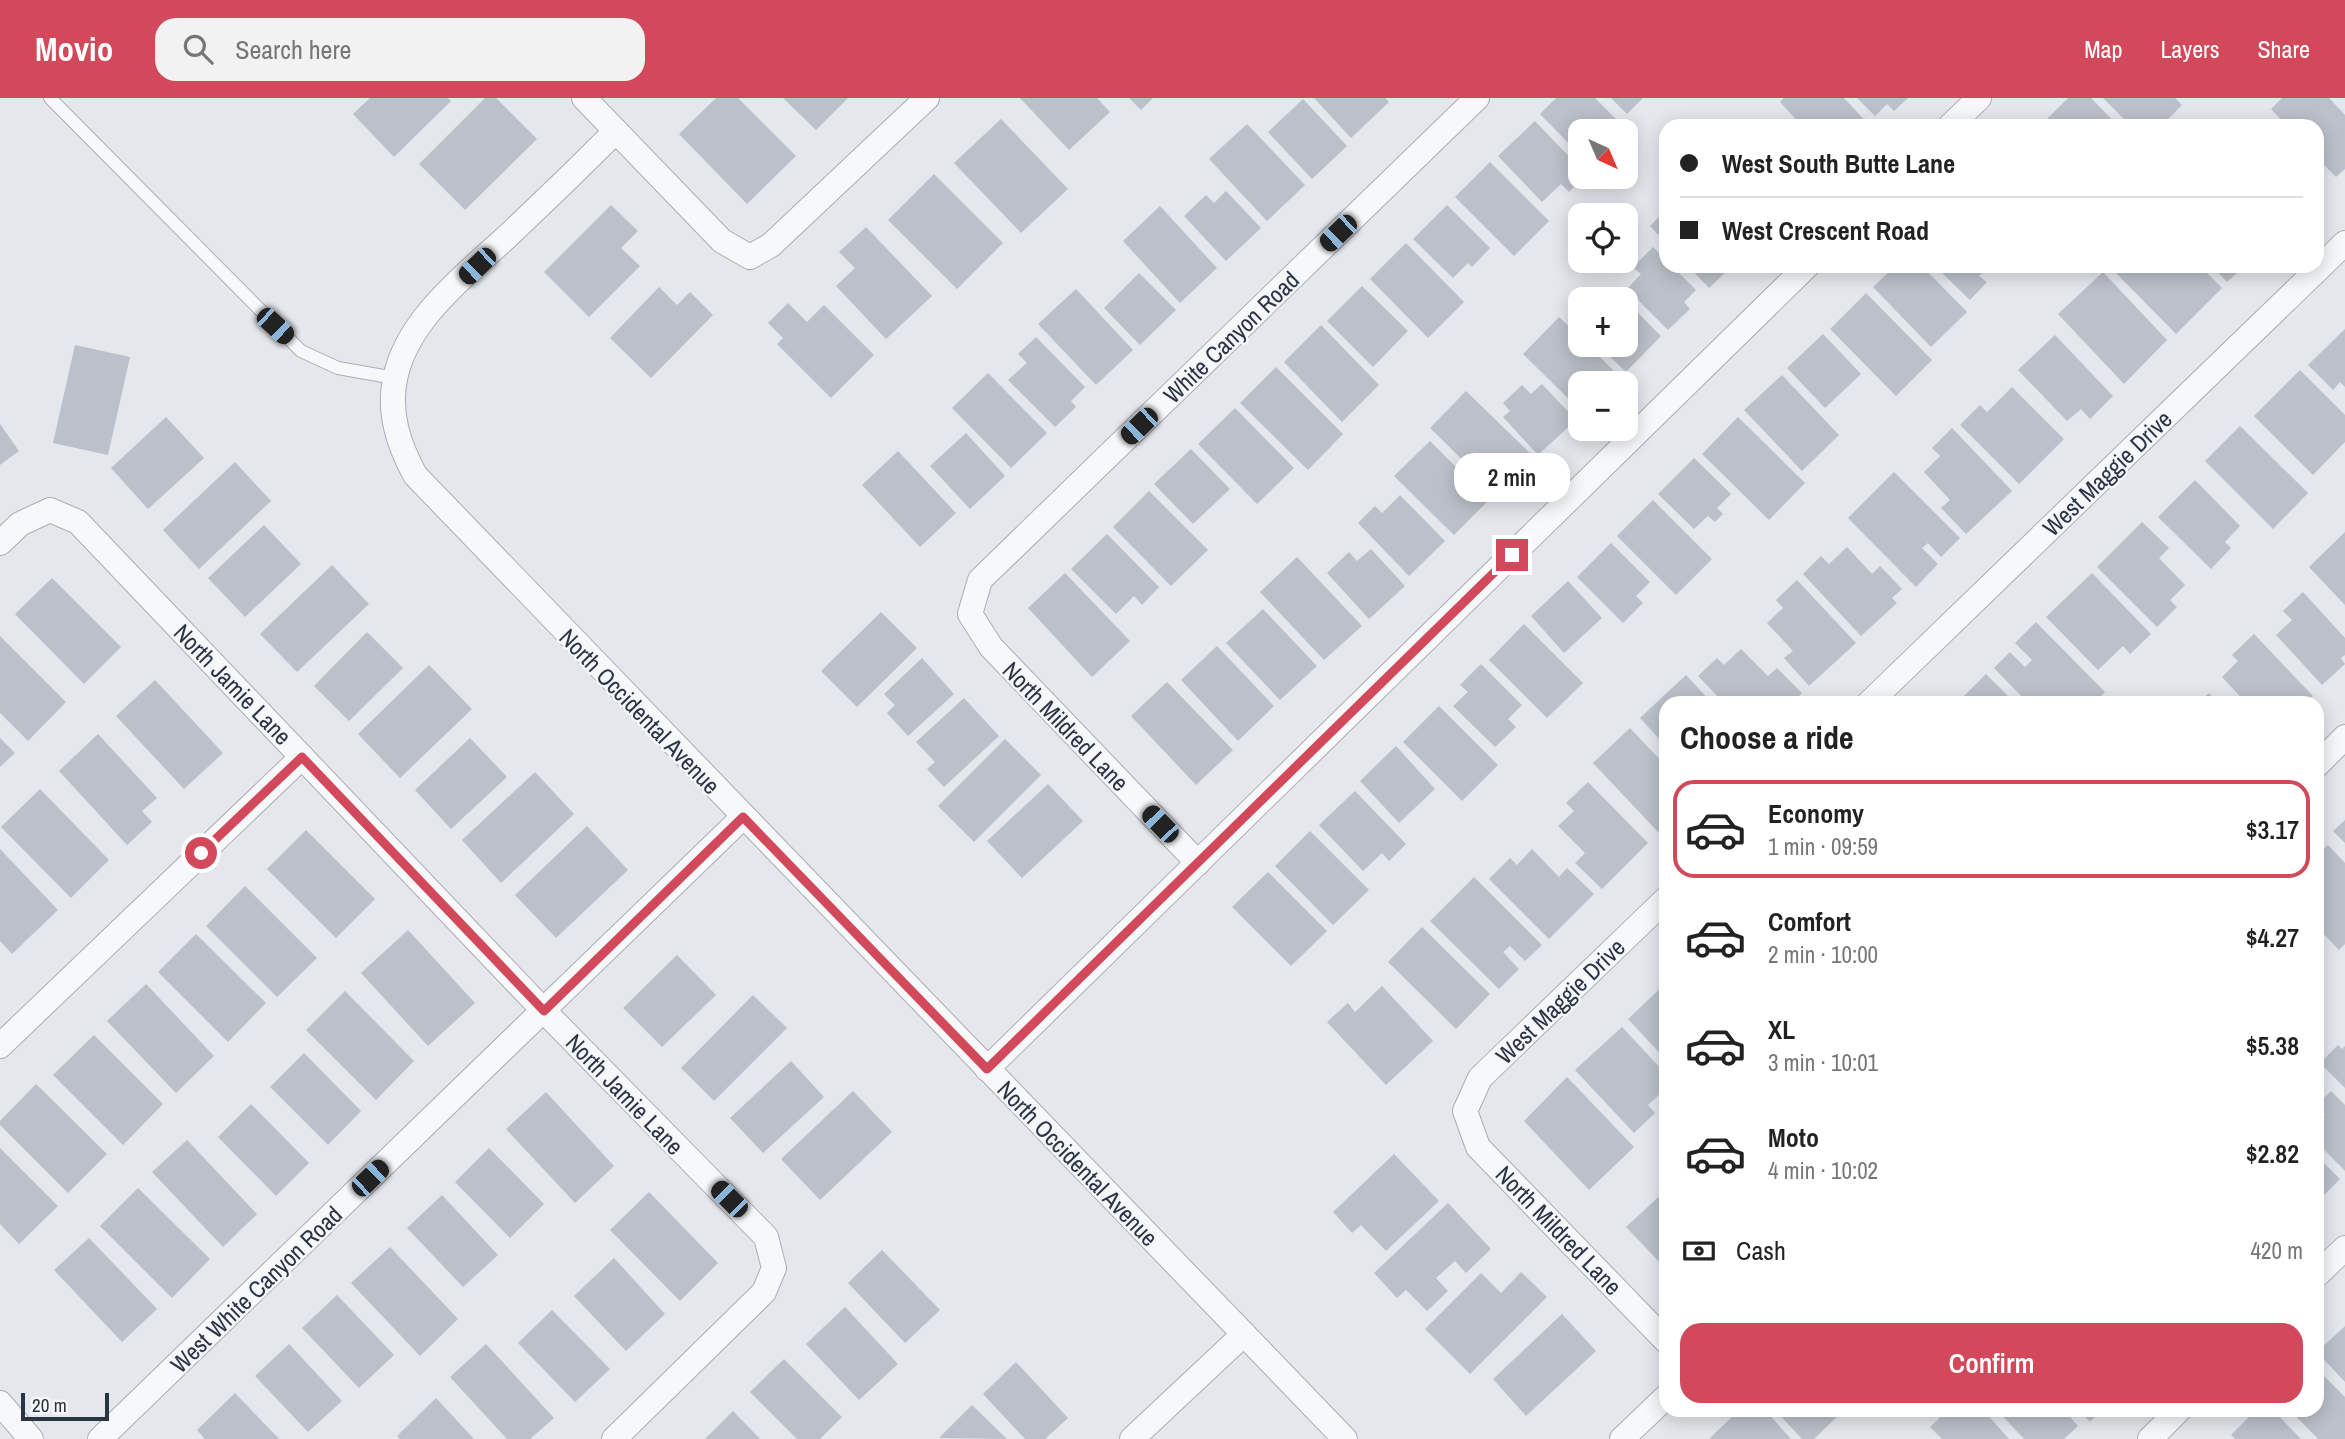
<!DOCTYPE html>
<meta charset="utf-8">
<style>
body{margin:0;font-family:"Archivo Narrow",sans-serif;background:#f2f2f2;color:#222;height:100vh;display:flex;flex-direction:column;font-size:26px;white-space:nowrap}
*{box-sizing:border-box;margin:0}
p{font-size:23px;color:#767676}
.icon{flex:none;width:38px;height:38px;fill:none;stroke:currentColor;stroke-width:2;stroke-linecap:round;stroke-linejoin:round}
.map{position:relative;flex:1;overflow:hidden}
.details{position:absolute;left:1659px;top:598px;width:665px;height:721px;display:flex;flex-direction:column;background:#fff;border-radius:21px;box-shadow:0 4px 18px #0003}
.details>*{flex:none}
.banner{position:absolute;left:1659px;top:21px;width:665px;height:154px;border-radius:21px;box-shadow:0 4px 18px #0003;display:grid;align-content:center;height:154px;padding:0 21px;background:#fff}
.needle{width:46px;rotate:136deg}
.controls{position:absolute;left:1568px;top:21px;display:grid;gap:14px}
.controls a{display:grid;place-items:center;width:70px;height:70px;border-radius:14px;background:#fff;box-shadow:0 4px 18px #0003;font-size:35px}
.scale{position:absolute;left:21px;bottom:18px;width:88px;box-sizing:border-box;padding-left:7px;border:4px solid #2b3445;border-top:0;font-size:19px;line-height:24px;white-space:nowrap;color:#2b3445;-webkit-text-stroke:5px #f4f6f9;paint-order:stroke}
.end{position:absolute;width:32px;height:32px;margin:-16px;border:9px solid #d1495b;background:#fff;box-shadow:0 0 0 4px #fff}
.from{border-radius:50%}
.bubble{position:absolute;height:49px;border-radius:21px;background:#fff;box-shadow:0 4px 18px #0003;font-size:23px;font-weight:600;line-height:49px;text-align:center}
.car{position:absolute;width:21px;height:42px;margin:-21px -10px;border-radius:9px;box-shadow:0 0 5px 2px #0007;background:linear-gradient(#222 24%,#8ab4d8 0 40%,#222 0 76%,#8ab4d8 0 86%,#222 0)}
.banner b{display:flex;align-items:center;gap:24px;height:66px;font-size:26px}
.banner b+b{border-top:2px solid #e0e0e0}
.banner i{width:18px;height:18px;background:#222}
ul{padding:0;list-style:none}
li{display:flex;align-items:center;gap:21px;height:98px;margin:0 14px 10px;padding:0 7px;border:4px solid transparent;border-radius:21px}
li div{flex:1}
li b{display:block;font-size:26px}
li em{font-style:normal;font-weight:600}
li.current{border-color:#d1495b}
li>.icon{width:63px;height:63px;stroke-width:1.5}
h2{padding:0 21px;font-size:32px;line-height:84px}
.pay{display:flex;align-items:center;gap:18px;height:77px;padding:0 21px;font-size:26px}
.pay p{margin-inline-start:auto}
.action{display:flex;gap:14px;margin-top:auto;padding:14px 21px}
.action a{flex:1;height:80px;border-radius:21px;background:#d1495b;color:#fff;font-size:28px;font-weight:600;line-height:80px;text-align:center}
header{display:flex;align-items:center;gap:42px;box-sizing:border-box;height:98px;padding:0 35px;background:#d1495b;color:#fff}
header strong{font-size:33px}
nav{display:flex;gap:38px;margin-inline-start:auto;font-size:24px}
.search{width:490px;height:63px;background:#f2f2f2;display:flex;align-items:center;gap:18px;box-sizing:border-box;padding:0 24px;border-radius:21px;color:#767676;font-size:26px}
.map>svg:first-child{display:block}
.building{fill:#bbc0ca}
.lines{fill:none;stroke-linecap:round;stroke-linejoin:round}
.service-casing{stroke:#a9aeb7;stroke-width:14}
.minor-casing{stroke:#a9aeb7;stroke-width:26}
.service{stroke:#f7f8fa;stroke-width:12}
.minor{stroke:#f7f8fa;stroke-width:24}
.route{stroke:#d1495b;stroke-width:9}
.labels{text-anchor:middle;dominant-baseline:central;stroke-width:5;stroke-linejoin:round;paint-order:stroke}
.street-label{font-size:24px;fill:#2b3445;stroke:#f4f6f9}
</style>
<header>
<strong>Movio</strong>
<div class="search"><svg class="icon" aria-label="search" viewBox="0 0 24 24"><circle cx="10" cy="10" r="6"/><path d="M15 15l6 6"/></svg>Search here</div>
<nav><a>Map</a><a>Layers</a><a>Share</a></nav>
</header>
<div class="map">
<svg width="2345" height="1341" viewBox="0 0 2345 1341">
<rect width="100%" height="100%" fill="#e4e7ec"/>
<g class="building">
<polygon points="370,0 448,0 451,3 394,59 353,16"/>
<polygon points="485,0 496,0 537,41 465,112 419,66"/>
<polygon points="716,0 738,0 796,58 747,106 679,36"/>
<polygon points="783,0 848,0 816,32"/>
<polygon points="1020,0 1097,0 1110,14 1069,52"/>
<polygon points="1129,0 1153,0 1141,12"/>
<polygon points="1314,0 1385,0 1389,4 1351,40"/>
<polygon points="1556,0 1595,0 1635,40 1626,49 1626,33 1580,33 1580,57 1540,16"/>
<polygon points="1611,0 1643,0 1627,16"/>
<polygon points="1784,0 1844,0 1870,28 1802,28 1780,4"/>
<polygon points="1857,0 1908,0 1894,13 1887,6 1875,18"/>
<polygon points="2068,0 2091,0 2118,28 2048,28 2044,24"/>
<polygon points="2103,0 2175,0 2182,7 2161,28 2131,28"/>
<polygon points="2282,0 2329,0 2345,17 2345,71 2336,79 2317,60 2317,28 2287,28 2271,11"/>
<polygon points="1303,1 1347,48 1312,81 1268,34"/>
<polygon points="1001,21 1068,91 1021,135 954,65"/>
<polygon points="1535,23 1580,70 1580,79 1584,79 1569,94 1561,86 1542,104 1498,58"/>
<polygon points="1247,26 1305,87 1267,123 1209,61"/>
<polygon points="1490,64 1549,123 1514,158 1455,99"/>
<polygon points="934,76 1003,145 957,191 888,122"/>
<polygon points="1226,93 1261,130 1226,163 1184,118 1206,97 1214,105"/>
<polygon points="611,107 638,133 621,150 640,168 589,219 544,174"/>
<polygon points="1447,107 1490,150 1472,169 1468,165 1453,180 1413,141"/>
<polygon points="1160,108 1217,170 1180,205 1123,143"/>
<polygon points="1666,112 1666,145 1650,128"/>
<polygon points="866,129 932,198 886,241 836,188 855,170 839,154"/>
<polygon points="1406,145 1464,204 1428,240 1370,181"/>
<polygon points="1653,149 1666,162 1666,168 1672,168 1696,192 1684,204 1690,211 1668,232 1627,191 1641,176 1633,169"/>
<polygon points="1688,168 1732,168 1709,190"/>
<polygon points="1895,168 1922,168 1967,214 1931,249 1873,189"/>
<polygon points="1935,168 1989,168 1979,178 1987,184 1970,202"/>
<polygon points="2123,168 2200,168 2222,190 2176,236 2116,175"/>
<polygon points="2212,168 2245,168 2227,184"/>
<polygon points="2103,174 2167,242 2124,286 2058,216"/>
<polygon points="1139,175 1176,212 1140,247 1104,210"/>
<polygon points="1362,188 1408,233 1373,269 1327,223"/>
<polygon points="659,189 677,207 690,194 713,217 651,280 610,240"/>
<polygon points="1076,191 1133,252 1096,287 1038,226"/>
<polygon points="1617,194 1624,201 1609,201"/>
<polygon points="1866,195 1932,262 1896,298 1830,231"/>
<polygon points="1626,203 1661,238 1626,274 1598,247 1626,247"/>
<polygon points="788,205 807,224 824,207 874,257 831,300 777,246 783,240 768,225"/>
<polygon points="1559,219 1580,239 1580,247 1588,247 1618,277 1610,285 1580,285 1580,312 1523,256"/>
<polygon points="1321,227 1379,287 1342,324 1284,264"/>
<polygon points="2345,231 2345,289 2340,284 2333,292 2308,267"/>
<polygon points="1823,236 1861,276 1825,310 1787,270"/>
<polygon points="2055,237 2113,298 2090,321 2081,311 2067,323 2018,272"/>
<polygon points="1036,239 1085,289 1071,303 1076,309 1055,329 1008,282 1027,265 1018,256"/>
<polygon points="75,247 130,259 108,357 53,345"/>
<polygon points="1276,269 1343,336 1308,372 1240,305"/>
<polygon points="2300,272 2345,317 2345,344 2313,377 2254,318"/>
<polygon points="988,275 1047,335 1011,370 952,310"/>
<polygon points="1782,277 1839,337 1802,373 1744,312"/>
<polygon points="1542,286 1576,322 1538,357 1503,319 1510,313 1503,305 1522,287 1531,296"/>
<polygon points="2012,289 2064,341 2019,386 1960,327 1980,307 1987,314"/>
<polygon points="1466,293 1534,359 1498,397 1430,330"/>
<polygon points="1235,310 1294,370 1257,406 1198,346"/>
<polygon points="166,319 204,360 148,411 111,370"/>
<polygon points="1738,319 1805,385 1769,422 1702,356"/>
<polygon points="0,326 19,353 0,367"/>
<polygon points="2240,328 2308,395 2273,431 2205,363"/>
<polygon points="1952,330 2012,393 1966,436 1941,410 1950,402 1924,374 1940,358 1932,350"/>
<polygon points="966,335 1005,378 970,411 930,368"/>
<polygon points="1430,343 1489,402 1454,437 1394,378"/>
<polygon points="1191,351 1230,391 1193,426 1154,386"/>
<polygon points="898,353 956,415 920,449 862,387"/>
<polygon points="1694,360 1731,396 1717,410 1723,416 1715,424 1708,418 1694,431 1658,396"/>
<polygon points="235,364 271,403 199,471 163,432"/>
<polygon points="1894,374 1960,440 1941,459 1928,445 1922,450 1938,466 1916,489 1848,420"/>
<polygon points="2195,382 2240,428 2225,444 2231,450 2211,471 2158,419"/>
<polygon points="1149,393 1208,452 1171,488 1113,429"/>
<polygon points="1400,397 1445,443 1409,478 1358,425 1375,408 1382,415"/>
<polygon points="1653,402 1712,461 1676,497 1617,438"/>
<polygon points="2142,424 2169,450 2159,460 2185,487 2170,502 2177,509 2157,529 2097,469"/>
<polygon points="264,427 301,466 245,519 208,480"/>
<polygon points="2345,434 2345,507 2309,469"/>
<polygon points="1107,436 1159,489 1142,507 1134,498 1116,516 1071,471"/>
<polygon points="1611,445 1650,484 1636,498 1643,505 1623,525 1577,479"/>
<polygon points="1847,449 1872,476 1880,468 1902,491 1892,500 1897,505 1861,538 1803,476 1821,458 1829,466"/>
<polygon points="1371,451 1405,488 1369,521 1327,475 1349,454 1357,463"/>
<polygon points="1297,459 1362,528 1324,562 1260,494"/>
<polygon points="332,467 369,506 297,574 260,536"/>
<polygon points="1065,475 1130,543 1092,579 1028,510"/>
<polygon points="2092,475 2151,536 2130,556 2123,548 2098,572 2046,519"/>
<polygon points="52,480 121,549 84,586 15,516"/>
<polygon points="1797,482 1856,545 1809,588 1784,560 1793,553 1767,525 1783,510 1776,502"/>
<polygon points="1568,483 1602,520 1564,555 1531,518"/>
<polygon points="2303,494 2345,540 2345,557 2341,560 2345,566 2322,587 2276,537 2292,522 2283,513"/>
<polygon points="1263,511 1317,568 1280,602 1226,545"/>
<polygon points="881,514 917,550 857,609 821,573"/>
<polygon points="2036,524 2105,594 2093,606 2029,606 1994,570 2010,554 2025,569 2032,562 2015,545"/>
<polygon points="1524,526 1583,585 1547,620 1489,562"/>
<polygon points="367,534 403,570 349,623 314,588"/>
<polygon points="2254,536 2313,598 2305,606 2247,606 2222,579 2238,563 2232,557"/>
<polygon points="0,538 66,604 28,643 0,615"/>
<polygon points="1217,548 1274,608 1238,643 1181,582"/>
<polygon points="1741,551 1768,578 1777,570 1802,595 1791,606 1725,606 1698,578 1717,560 1724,567"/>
<polygon points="922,560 954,596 908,638 887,615 895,607 884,596"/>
<polygon points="1481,566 1522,607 1508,621 1516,629 1495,649 1453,608 1468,594 1460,587"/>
<polygon points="429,567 472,611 400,680 358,636"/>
<polygon points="1986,576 2016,606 1956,606"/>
<polygon points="1686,577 1713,606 1666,606 1666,648 1640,620"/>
<polygon points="155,582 223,655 184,691 116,618"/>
<polygon points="1167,584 1233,652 1196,687 1131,618"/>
<polygon points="2209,595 2219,606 2197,606"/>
<polygon points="964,600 999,638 944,689 927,671 935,664 916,644"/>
<polygon points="1439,608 1498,667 1462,703 1403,644"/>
<polygon points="1630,630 1666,668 1666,727 1658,734 1593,665"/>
<polygon points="98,636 157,700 142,713 152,724 127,747 59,673"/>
<polygon points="0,640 15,655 0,669"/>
<polygon points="470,640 507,679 451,731 415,692"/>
<polygon points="1005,641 1041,677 974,744 938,708"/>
<polygon points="1396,648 1435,691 1399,725 1360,683"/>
<polygon points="535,674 574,716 501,785 462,742"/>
<polygon points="1588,684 1648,745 1602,791 1575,765 1585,755 1558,728 1574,713 1566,705"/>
<polygon points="1048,686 1083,723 1022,780 987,743"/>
<polygon points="40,691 109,762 71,800 1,729"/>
<polygon points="1355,693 1406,746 1389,763 1382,755 1363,773 1319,727"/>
<polygon points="2345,722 2345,745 2333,733"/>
<polygon points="587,728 628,772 556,840 515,797"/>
<polygon points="306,732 375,801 336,840 267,771"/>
<polygon points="1310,733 1369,792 1333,827 1275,768"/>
<polygon points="2328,747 2345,765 2345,846 2339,852 2317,829 2317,757"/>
<polygon points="0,751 58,812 12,856 0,843"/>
<polygon points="1532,751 1559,779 1567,770 1594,796 1549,841 1489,781 1510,760 1517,767"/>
<polygon points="1268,774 1327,833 1291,868 1232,809"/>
<polygon points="1474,779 1542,847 1525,863 1510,848 1503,854 1519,871 1499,891 1430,823"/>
<polygon points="245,788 317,860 277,899 206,828"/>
<polygon points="1422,829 1490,896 1456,931 1388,864"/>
<polygon points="408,832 475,905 428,948 361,875"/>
<polygon points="196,836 266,905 228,944 158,874"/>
<polygon points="677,857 716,897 662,949 623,910"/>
<polygon points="1666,885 1666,962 1628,921"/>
<polygon points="146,886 214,958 176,995 107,923"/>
<polygon points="1382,888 1433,943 1386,987 1327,924 1348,905 1355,914"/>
<polygon points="345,893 414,963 376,1002 306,932"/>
<polygon points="753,897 787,930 714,1003 681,970"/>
<polygon points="1622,929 1666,976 1666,990 1648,1007 1655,1015 1634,1035 1575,972"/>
<polygon points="94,937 163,1006 123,1047 53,977"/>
<polygon points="2338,947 2342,951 2345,948 2345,990 2320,965"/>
<polygon points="304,955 361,1013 328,1047 270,989"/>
<polygon points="791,963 824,999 763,1055 730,1020"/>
<polygon points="1567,979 1634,1049 1589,1092 1524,1023"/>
<polygon points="36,986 107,1056 68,1095 0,1027 0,1023"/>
<polygon points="853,993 892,1034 820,1102 781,1061"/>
<polygon points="2331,993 2345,1007 2345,1073 2317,1044 2317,1026 2325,1017 2317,1007"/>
<polygon points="546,994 614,1068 575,1105 506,1031"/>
<polygon points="251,1006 309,1065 276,1098 218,1039"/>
<polygon points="187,1042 257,1116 223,1149 152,1074"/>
<polygon points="0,1050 58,1108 19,1146 0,1126"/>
<polygon points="489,1050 544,1106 510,1140 455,1084"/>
<polygon points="1394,1056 1439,1103 1386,1153 1361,1127 1352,1135 1333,1114"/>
<polygon points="2317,1058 2340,1081 2317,1104"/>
<polygon points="138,1090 210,1161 172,1200 100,1128"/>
<polygon points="1666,1092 1666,1171 1626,1129"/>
<polygon points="649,1094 718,1165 680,1203 610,1132"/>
<polygon points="442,1097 498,1157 463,1189 407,1130"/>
<polygon points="1448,1105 1491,1151 1466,1175 1455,1163 1436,1180 1448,1193 1427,1213 1406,1192 1397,1200 1374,1175"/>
<polygon points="89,1140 157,1211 122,1244 54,1172"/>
<polygon points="390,1149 458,1221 420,1258 351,1185"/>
<polygon points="882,1152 940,1212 905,1245 848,1185"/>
<polygon points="614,1160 665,1216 626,1253 574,1198"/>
<polygon points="1521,1174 1547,1199 1470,1276 1425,1231 1481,1175 1501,1195"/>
<polygon points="337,1197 394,1257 359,1290 302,1230"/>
<polygon points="845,1209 898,1266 859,1302 806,1246"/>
<polygon points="552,1212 610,1271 575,1304 518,1245"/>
<polygon points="1562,1216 1596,1253 1526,1318 1493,1281"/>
<polygon points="2345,1228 2345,1284 2317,1254"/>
<polygon points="289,1246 342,1303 308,1334 255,1278"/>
<polygon points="486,1246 554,1320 530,1341 507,1341 450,1279"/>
<polygon points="784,1261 842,1319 820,1341 797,1341 750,1294"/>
<polygon points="1016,1264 1068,1320 1045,1341 1025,1341 983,1296"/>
<polygon points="2317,1271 2345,1299 2345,1341 2318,1341 2290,1312 2317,1312"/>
<polygon points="235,1295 279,1341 205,1341 197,1332"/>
<polygon points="436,1300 474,1341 400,1341 397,1338"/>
<polygon points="972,1307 1007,1341 939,1340"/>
<polygon points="1739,1312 1765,1312 1791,1341 1709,1341"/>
<polygon points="1775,1312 1844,1312 1814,1341 1802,1341"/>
<polygon points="1948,1312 1983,1312 2009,1341 1942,1341 1930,1329"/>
<polygon points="1997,1312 2064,1312 2078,1328 2064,1341 2024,1341"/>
<polygon points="2079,1312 2101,1312 2090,1324"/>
<polygon points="2256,1312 2273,1312 2301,1341 2235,1341 2231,1337"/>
<polygon points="733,1313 760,1341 705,1341"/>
</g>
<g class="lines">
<defs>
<polyline id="service" points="50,0 301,253 338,270 395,280"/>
<g id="minor">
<polyline points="584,0 722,143 750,159 771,147 927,0"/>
<polyline points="1950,28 1979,0"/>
<path d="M 616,33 C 582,67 548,100 513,133 C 470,174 407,219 395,281 C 388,316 399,347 415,377 L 1345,1341"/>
<polyline points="0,445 20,426 50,412 78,424 544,913 766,1139 774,1170 764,1194 614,1341"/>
<polyline points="1868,606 2345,145"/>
<polyline points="2317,667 2345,639"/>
<polyline points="1198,765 991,549 970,516 980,482 1477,0"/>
<polyline points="1666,801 1480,980 1465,1013 1478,1049 1666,1243"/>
<polyline points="0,948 302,659"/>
<polyline points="987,971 1807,168"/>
<polyline points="2317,1177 2345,1150"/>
<polyline points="0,1305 31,1341"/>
<polyline points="100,1341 743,719"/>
<polyline points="1132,1341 1244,1236"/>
<polyline points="1622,1341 1666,1299"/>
<polyline points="2150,1341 2179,1312"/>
</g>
</defs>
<use href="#service" class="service-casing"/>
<use href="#minor" class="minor-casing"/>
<use href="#service" class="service"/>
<use href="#minor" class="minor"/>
</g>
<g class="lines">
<polyline class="route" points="201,755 302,659 544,913 743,719 987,971 1512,457"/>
</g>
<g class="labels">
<g class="street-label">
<text transform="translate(1231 239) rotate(-44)">White Canyon Road</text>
<text transform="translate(2107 375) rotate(-44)">West Maggie Drive</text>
<text transform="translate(233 586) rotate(46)">North Jamie Lane</text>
<text transform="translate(640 613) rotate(46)">North Occidental Avenue</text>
<text transform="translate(1066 628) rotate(46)">North Mildred Lane</text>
<text transform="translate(1560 903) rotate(-44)">West Maggie Drive</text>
<text transform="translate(625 996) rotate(46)">North Jamie Lane</text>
<text transform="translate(1078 1065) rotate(46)">North Occidental Avenue</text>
<text transform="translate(1559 1132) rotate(46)">North Mildred Lane</text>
<text transform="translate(256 1191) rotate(-44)">West White Canyon Road</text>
</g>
</g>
</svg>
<div class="controls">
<a><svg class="needle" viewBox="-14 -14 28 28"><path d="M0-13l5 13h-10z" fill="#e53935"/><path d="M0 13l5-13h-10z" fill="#767676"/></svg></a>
<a><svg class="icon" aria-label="locate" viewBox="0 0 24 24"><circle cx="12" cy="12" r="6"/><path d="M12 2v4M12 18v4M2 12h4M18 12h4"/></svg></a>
<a>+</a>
<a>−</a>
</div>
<div class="scale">20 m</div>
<i class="end from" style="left:201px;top:755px"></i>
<i class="end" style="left:1512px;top:457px"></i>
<div class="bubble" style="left:1454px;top:355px;width:116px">2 min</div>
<i class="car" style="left:1338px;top:135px;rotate:226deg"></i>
<i class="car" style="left:477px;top:168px;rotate:226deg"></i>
<i class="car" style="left:275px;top:228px;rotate:133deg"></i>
<i class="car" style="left:1139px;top:328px;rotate:226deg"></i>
<i class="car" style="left:1160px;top:726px;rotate:316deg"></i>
<i class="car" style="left:370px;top:1080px;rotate:46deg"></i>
<i class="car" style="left:729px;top:1101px;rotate:315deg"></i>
<div class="banner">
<b><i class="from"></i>West South Butte Lane</b>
<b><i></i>West Crescent Road</b>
</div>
<section class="details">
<h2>Choose a ride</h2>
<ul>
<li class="current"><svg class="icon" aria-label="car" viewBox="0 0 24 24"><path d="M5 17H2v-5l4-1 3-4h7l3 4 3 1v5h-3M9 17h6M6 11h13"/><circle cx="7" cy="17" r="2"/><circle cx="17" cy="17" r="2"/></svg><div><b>Economy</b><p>1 min · 09:59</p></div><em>$3.17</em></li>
<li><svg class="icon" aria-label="car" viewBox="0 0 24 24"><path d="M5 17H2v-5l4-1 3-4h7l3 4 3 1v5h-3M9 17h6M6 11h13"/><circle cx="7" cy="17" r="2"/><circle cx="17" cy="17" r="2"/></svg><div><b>Comfort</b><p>2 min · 10:00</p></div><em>$4.27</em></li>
<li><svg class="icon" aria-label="car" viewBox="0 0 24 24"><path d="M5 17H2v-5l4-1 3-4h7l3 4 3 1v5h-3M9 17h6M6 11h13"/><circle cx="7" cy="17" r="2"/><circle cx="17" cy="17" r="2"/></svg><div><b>XL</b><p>3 min · 10:01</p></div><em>$5.38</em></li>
<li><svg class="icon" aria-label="car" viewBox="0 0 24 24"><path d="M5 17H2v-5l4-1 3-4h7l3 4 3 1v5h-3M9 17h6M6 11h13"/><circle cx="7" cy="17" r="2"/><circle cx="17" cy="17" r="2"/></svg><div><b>Moto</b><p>4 min · 10:02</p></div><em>$2.82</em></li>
</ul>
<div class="pay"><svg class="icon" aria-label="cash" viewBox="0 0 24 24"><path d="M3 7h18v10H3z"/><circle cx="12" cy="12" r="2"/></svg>Cash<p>420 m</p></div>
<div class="action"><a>Confirm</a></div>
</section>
</div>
